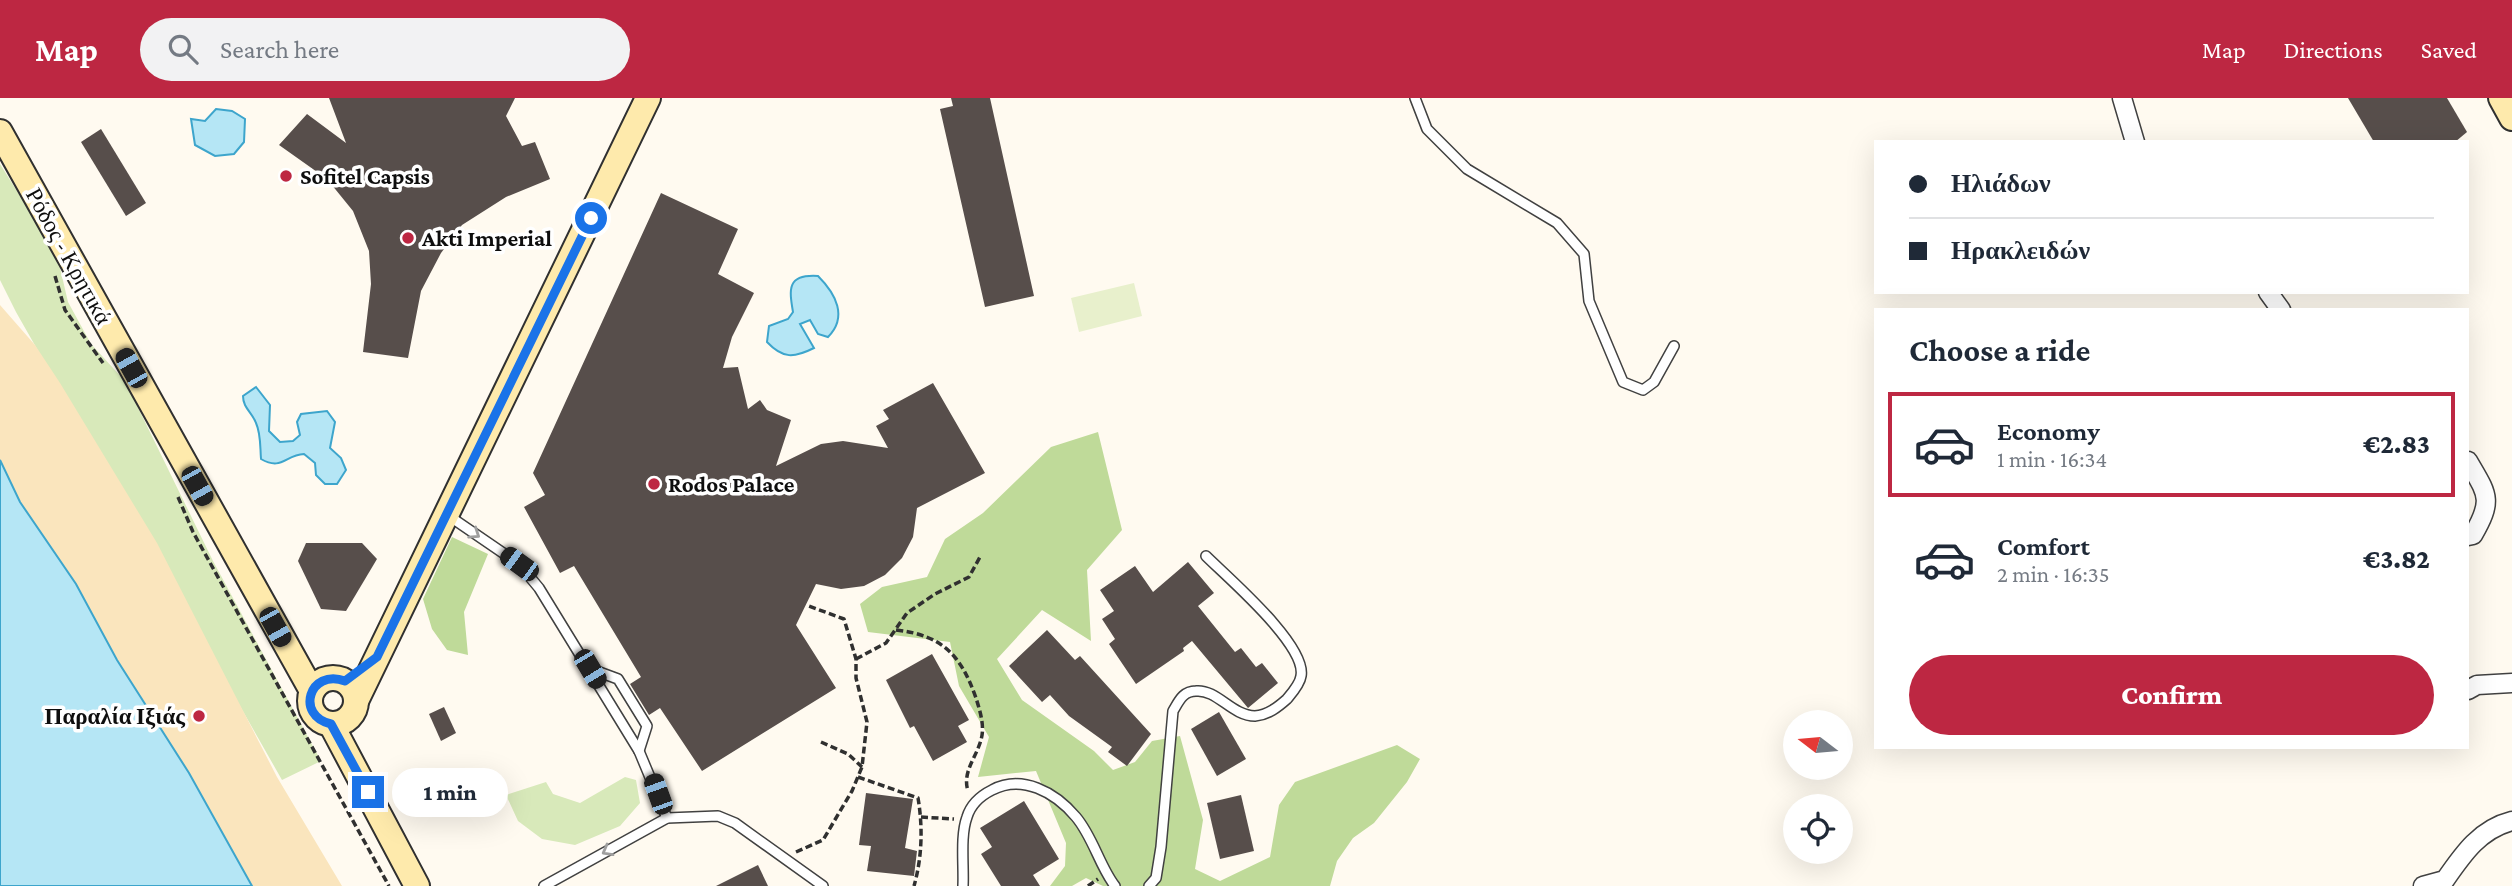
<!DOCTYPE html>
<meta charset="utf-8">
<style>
body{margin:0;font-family:"Crimson Pro",serif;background:#f2f2f3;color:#1f2937;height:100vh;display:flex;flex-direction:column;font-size:26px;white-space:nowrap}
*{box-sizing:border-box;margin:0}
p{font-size:23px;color:#747a83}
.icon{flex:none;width:38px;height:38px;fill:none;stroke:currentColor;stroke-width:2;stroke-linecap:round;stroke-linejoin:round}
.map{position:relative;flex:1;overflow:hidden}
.details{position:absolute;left:1874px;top:210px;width:595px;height:441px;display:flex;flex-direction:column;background:#fff;border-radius:0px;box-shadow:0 7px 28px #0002}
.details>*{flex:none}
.hud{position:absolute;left:1874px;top:42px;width:595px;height:154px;border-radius:0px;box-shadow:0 7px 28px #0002;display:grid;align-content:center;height:154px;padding:0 35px;background:#fff}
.needle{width:46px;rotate:286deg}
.buttons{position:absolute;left:1783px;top:612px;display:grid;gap:14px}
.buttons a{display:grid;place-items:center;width:70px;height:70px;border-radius:50%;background:#fff;box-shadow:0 7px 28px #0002;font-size:35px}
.end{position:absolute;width:32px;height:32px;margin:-16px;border:9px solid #1a73e8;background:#fff;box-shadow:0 0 0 4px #fff}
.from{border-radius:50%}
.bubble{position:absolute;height:49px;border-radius:24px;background:#fff;box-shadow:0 7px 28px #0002;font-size:23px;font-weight:800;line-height:49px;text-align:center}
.car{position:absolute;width:21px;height:42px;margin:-21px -10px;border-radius:9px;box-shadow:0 0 5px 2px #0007;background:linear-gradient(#222 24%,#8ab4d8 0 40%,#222 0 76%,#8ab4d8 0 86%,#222 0)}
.hud b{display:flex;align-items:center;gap:24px;height:66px;font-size:26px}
.hud b+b{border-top:2px solid #e0e1e3}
.hud i{width:18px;height:18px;background:#1f2937}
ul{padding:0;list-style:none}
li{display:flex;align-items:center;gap:21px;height:105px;margin:0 14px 10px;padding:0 21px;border:4px solid transparent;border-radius:0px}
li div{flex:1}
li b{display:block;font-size:26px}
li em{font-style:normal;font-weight:800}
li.current{border-color:#bd2742}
li>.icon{width:63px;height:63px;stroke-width:1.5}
h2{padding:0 35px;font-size:32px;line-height:84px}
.action{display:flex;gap:14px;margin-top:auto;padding:14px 35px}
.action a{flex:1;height:80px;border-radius:42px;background:#bd2742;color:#fff;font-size:28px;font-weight:800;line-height:80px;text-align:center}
header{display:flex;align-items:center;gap:42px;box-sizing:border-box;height:98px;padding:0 35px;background:#bd2742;color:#fff}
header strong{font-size:33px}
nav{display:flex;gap:38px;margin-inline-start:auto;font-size:24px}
.search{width:490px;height:63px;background:#f2f2f3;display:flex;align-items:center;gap:18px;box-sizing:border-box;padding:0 24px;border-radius:38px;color:#747a83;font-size:26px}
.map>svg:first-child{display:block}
.green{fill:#d8e9ba}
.forest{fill:#bfda99}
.sand{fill:#fae5bd}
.pitch{fill:#e8f0cc}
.water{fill:#b5e6f5;stroke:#3da5cc;stroke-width:2}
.building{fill:#574e4b}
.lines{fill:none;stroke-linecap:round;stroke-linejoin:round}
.lane-casing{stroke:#414141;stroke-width:12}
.street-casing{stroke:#414141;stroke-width:21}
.secondary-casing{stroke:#303030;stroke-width:28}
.path{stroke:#303030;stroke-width:3.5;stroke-dasharray:7 3.5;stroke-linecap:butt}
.lane{stroke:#fff;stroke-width:9}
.street{stroke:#fff;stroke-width:18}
.secondary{stroke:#feeaac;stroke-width:24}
.oneway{stroke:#9f9f9f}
.route{stroke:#1a73e8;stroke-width:9}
.poi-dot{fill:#bd2742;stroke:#fff;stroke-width:2.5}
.labels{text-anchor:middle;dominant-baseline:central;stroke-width:7;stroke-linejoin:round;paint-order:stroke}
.poi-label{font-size:23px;font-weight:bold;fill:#0e0e0e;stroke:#fff;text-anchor:start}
.street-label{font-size:23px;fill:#0e0e0e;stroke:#fff}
</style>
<header>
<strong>Map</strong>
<div class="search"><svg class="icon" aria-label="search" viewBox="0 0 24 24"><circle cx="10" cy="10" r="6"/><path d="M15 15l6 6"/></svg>Search here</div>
<nav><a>Map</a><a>Directions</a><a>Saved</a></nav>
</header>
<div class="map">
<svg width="2512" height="788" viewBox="0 0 2512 788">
<rect width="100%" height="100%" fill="#fffaf0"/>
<g class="green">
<polygon points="0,66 57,157 68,204 91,246 125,283 213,463 321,663 282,682 16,214 0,182"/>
<polygon points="625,679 636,682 640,705 620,728 575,747 542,741 518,723 506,697 546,684 553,696 580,705"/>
</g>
<g class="forest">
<polygon points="1098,334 1122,432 1087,472 1091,543 1042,512 997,561 1022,602 1094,653 1113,672 1135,664 1152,643 1180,638 1203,722 1195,771 1220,783 1270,759 1279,707 1295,684 1397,647 1420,661 1407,684 1374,725 1353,740 1337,763 1330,788 1103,788 1086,780 1072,788 1050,788 1065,768 1066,745 1036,673 978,679 989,639 959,588 950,544 868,534 860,506 882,489 927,479 945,441 983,415 1051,349"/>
<polygon points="452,439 488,456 464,514 468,557 447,552 432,531 423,501"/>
</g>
<polygon class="sand" points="0,207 35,247 60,285 157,445 277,679 342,788 252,788 189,675 117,562 76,486 20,404 0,362"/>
<polygon class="pitch" points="1134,185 1142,218 1079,234 1071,200"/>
<g class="water">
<polygon points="216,11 232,13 245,21 244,44 234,56 215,58 195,47 191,21 205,23"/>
<path d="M 818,178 C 836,196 848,219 828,239 L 818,236 L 810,222 L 800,226 L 814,250 C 794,260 783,261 767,244 L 769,228 L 788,221 L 793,214 C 789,191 787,176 818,178 Z"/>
<path d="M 256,289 L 270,307 L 269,333 L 280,344 L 293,343 L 300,337 L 297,324 L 301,316 L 327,313 L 335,324 L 330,350 L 341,360 L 346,372 L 337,386 L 325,386 L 316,377 L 315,365 L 304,356 C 285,357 282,373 261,361 C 260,348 261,336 256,325 C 252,314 243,310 243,298 Z"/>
<polygon points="0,362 20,404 76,486 117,562 189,675 252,788 0,788"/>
</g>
<g class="building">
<polygon points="329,0 515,0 506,18 522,48 535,44 550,81 506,99 462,127 441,155 421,193 408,260 363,254 371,186 369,153 353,113 327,81 279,47 307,16 346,45"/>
<polygon points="951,0 990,0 1034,198 985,209 940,11 953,8"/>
<polygon points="2348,0 2447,0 2467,34 2455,44 2374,44"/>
<polygon points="101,31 146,105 126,118 81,44"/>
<polygon points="661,95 738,131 718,176 754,195 732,239 723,270 738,269 748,311 760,302 767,312 791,322 776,368 821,346 843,343 888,350 876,328 889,321 883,312 933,285 985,375 917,410 913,439 902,460 885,477 864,488 841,491 816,486 796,527 836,590 702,673 660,610 649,617 630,586 641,579 574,468 560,475 524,409 545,397 533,375"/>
<polygon points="306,445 362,445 377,461 346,513 321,511 298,463"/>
<polygon points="1188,464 1214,495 1198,508 1235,554 1241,550 1256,569 1262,565 1278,585 1248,610 1192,543 1183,550 1184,553 1136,586 1109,546 1115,541 1102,521 1114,513 1100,492 1135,468 1153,494"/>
<polygon points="1047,532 1075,562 1080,558 1151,636 1127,668 1108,654 1112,649 1069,618 1050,597 1042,604 1009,568"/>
<polygon points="932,556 969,622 958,628 967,644 933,663 914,628 910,630 886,582"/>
<polygon points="444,609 456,635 441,643 429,616"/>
<polygon points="1219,614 1246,661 1217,678 1191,631"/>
<polygon points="866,695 913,701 905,750 917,753 914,778 867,773 871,748 859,747"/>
<polygon points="1241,697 1254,753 1220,761 1207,705"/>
<polygon points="1024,703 1059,761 1033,777 1040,788 1001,788 981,756 992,749 980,730"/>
<polygon points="758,767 768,788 716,788"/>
</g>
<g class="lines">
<defs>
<g id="lane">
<polyline points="1415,0 1427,31 1467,71 1557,125 1584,156 1589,203 1623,284 1643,292 1654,284 1674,248"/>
<polyline points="449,418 519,466 539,490 639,653 667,720"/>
<polyline points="591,571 618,581 647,628 639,653"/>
<polyline points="544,788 667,720 718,718 735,725 823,788"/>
<path d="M 963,788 C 964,767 960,738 967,719 C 971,706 980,698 992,692 C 1022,676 1055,694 1076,719 C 1093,739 1100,769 1115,788"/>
<path d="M 1149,788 L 1156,780 L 1161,749 L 1173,613 C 1179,603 1183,593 1196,593 C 1217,591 1232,618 1255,618 C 1268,617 1278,609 1287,601 C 1292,595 1300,586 1301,578 C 1307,547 1227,479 1206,458"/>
</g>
<g id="street">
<polyline points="2122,0 2135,44"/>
<polyline points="2268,194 2281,212"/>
<path d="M 2468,363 C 2487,396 2494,401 2473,437 L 2468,438"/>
<polyline points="2468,592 2477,587 2512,585"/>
<path d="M 2423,788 L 2445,782 C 2463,756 2480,731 2512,723"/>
</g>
<g id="secondary">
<polyline points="2501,0 2512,20"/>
<polyline points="0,34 312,593"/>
<circle cx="333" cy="603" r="23"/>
<polyline points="356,603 648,0"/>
<polyline points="331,626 417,788"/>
</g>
</defs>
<use href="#lane" class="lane-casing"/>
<use href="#street" class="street-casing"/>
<use href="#secondary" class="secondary-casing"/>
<g class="path">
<polyline points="55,178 65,212 103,265"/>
<polyline points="178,399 193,434 389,788"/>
<path d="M 896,532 C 942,537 961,557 976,600 C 980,613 985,628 981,642 C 976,660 962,674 968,693"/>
<polyline points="856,561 886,545 907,515 935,496 969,479 980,459"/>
<polyline points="821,644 848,656 862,669"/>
<path d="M 858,679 L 918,700 C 923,729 922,760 914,788"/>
<polyline points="921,719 954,721"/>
<polyline points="796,754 823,742 852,693 862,669 867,624 856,580 856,561 844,521 806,507"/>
<polyline points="1088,788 1098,781"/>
</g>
<use href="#lane" class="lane"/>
<use href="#street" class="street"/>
<use href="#secondary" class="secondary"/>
</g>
<defs><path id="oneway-chevron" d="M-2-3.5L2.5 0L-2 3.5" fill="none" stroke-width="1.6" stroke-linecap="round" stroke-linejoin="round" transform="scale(1.75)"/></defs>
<g class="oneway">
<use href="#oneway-chevron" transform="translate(475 436) rotate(34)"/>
<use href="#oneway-chevron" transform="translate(607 753) rotate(151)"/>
</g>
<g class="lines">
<path class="route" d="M 368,694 L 331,626 C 295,618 309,570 345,583 L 377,559 L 591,120"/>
</g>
<g class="poi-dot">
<circle cx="286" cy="78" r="7"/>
<circle cx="408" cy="140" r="7"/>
<circle cx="654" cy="386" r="7"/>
<circle cx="199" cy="618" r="7"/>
</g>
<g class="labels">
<g class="poi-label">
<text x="300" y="78">Sofitel Capsis</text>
<text x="422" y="140">Akti Imperial</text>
<text x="668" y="386">Rodos Palace</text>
<text x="185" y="618" text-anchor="end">Παραλία Ιξιάς</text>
</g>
<g class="street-label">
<text transform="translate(69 158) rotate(61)">Ρόδος - Κρητικά</text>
</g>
</g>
</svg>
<div class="buttons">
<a><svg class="needle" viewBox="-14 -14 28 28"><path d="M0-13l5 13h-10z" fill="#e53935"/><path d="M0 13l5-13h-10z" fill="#747a83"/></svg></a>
<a><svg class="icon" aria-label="locate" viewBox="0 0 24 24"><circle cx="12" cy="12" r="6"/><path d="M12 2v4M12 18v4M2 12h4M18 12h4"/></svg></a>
</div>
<i class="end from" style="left:591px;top:120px"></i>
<i class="end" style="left:368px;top:694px"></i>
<div class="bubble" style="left:392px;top:670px;width:116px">1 min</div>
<i class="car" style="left:131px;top:270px;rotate:331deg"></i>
<i class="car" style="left:197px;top:388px;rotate:151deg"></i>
<i class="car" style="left:519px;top:466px;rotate:306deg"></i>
<i class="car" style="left:275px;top:529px;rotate:151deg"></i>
<i class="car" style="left:590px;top:571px;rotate:149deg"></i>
<i class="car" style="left:658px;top:696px;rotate:340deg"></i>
<div class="hud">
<b><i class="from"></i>Ηλιάδων</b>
<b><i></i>Ηρακλειδών</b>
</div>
<section class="details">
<h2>Choose a ride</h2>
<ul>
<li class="current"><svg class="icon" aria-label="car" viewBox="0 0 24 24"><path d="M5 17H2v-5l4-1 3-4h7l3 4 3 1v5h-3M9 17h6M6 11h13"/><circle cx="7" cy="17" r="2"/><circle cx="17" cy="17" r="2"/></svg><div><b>Economy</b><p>1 min · 16:34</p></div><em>€2.83</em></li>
<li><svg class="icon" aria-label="car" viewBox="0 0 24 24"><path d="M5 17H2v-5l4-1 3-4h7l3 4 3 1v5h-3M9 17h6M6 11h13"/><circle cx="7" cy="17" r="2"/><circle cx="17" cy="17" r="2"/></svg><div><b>Comfort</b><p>2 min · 16:35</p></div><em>€3.82</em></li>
</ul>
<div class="action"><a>Confirm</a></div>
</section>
</div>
